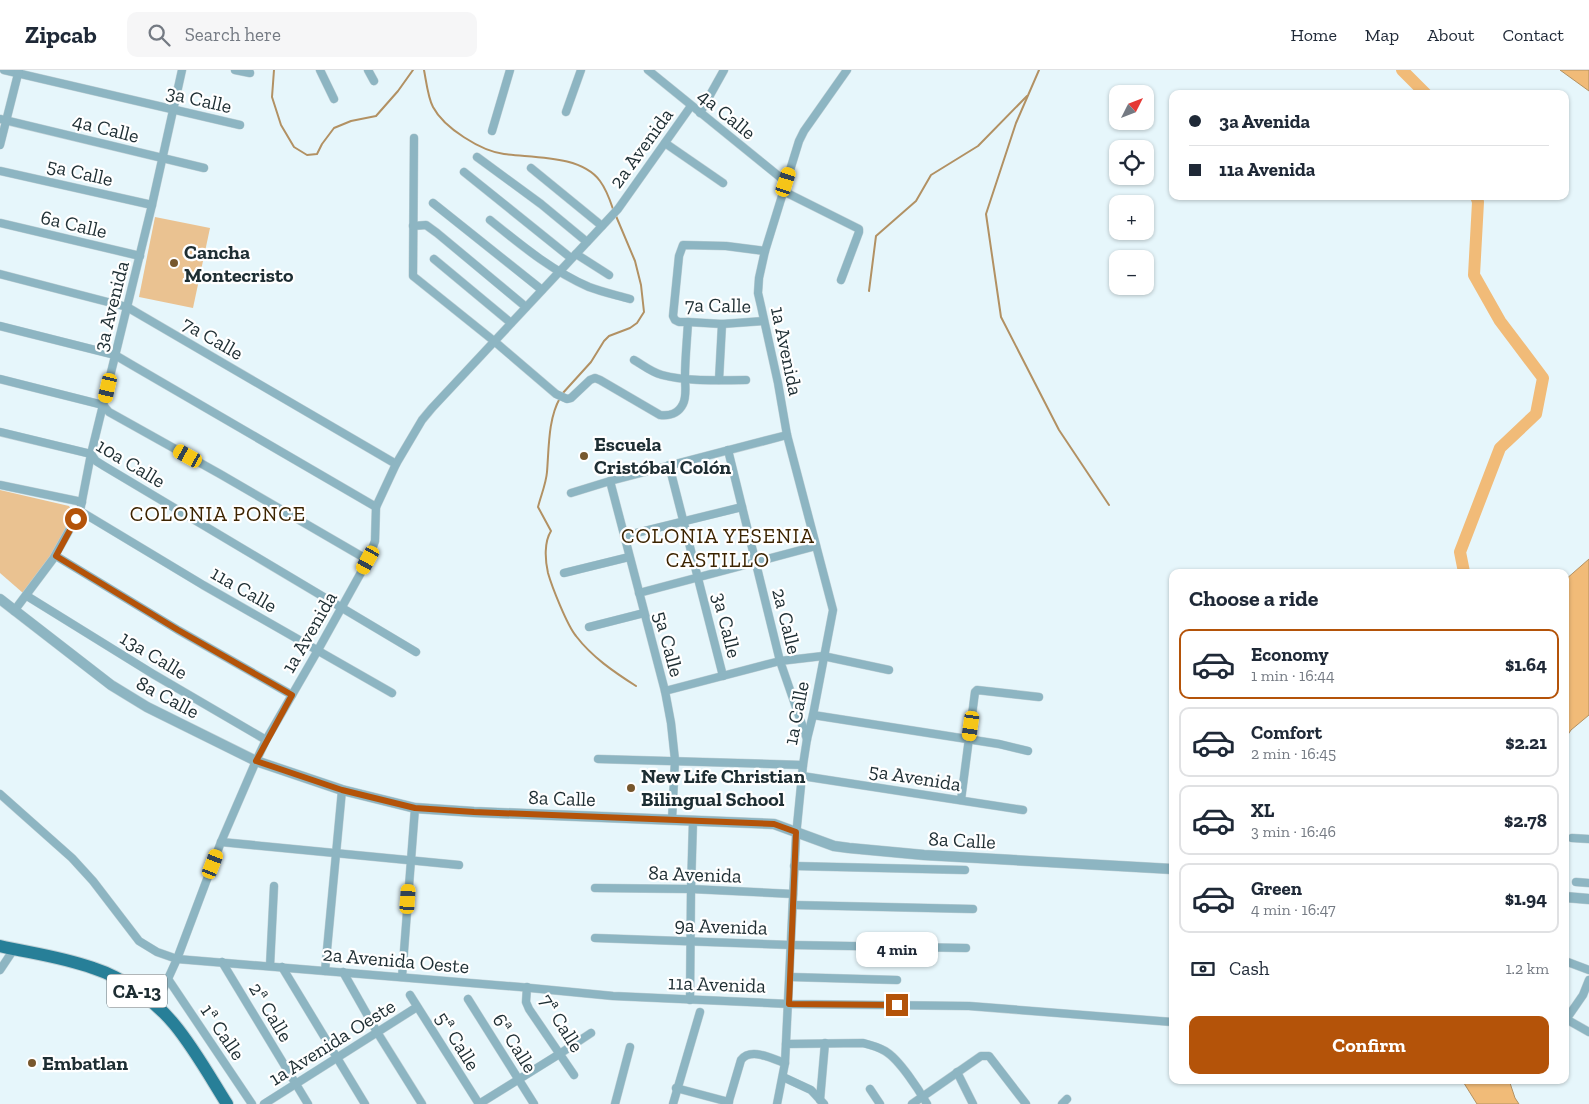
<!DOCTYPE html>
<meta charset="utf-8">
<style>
body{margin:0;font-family:"Zilla Slab",serif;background:#f6f6f7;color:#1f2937;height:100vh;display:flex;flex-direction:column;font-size:19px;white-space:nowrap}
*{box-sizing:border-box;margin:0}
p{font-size:16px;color:#747a83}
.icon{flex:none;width:28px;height:28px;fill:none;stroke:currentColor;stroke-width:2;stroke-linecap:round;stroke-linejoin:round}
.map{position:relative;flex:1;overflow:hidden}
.side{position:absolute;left:1169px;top:499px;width:400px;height:515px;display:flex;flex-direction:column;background:#fff;border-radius:10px;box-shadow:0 1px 4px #0004}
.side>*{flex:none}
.top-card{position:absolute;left:1169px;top:20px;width:400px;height:110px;border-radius:10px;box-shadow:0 1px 4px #0004;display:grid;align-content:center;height:110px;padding:0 20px;background:#fff}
.needle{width:32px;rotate:48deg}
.tools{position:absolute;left:1109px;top:15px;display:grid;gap:10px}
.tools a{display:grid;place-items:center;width:45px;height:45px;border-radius:10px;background:#fff;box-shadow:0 1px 4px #0004;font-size:25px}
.end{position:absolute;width:22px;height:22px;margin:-11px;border:6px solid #b45309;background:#fff;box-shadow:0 0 0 2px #fff}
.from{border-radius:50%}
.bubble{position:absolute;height:35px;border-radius:10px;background:#fff;box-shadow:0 1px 4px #0004;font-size:16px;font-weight:700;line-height:35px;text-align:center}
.car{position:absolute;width:15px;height:30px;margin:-15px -8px;border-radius:6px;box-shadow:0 0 4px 1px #0007;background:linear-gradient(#f5c518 24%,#345 0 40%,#f5c518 0 76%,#345 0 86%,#f5c518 0)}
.top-card b{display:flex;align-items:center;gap:18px;height:48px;font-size:19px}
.top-card b+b{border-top:1px solid #e0e1e3}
.top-card i{width:12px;height:12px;background:#1f2937}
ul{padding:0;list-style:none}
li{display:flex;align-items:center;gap:15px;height:70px;margin:0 10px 8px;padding:0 10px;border:2px solid #e0e1e3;border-radius:10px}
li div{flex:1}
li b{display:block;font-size:19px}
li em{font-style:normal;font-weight:700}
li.selected{border-color:#b45309}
li>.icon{width:45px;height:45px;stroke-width:1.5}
h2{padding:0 20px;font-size:22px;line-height:60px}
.pay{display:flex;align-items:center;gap:12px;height:55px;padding:0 20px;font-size:19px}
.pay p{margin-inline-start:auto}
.action{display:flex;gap:10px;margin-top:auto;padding:10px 20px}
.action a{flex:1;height:58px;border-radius:10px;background:#b45309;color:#fff;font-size:20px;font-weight:700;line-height:58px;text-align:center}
header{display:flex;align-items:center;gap:30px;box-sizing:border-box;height:70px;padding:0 25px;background:#fff;border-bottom:1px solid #e0e1e3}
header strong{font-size:24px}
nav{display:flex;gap:28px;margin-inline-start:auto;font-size:18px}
.search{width:350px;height:45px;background:#f6f6f7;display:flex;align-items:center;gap:12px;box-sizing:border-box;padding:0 18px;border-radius:10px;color:#747a83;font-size:19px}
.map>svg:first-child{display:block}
.green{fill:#eac291}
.water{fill:#f1bb78;stroke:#b29163}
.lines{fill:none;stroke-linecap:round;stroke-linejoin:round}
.stream{stroke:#b29163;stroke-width:2}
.river{stroke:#f1bb78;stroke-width:12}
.minor-casing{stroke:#c2d2d7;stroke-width:9}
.tertiary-casing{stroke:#c2d2d7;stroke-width:11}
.primary-casing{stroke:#c2d2d7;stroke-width:14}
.minor{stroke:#8db5c2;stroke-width:8}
.tertiary{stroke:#8db5c2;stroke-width:10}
.primary{stroke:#277f98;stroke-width:12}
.route{stroke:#b45309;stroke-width:6}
.poi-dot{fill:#77572d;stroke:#fff;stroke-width:2}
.labels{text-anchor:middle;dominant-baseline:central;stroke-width:4.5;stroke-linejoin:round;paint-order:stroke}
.shield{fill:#fff;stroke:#626d70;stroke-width:1}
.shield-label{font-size:19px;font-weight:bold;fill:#1e2e33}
.street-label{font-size:20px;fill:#1e2e33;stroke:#fff}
.poi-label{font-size:20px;font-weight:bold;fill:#1e2e33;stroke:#fff;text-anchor:start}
.neighbourhood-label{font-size:21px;letter-spacing:1px;fill:#3c2401;stroke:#fff}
</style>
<header>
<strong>Zipcab</strong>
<div class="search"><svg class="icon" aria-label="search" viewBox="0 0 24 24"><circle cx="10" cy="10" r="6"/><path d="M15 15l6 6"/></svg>Search here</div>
<nav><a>Home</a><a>Map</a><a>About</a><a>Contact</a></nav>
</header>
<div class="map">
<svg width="1589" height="1034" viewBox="0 0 1589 1034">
<rect width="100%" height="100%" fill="#e6f6fb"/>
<g class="green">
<polygon points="155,147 210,158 193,238 139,227"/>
<polygon points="0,420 69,436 75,446 53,483 23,523 0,503"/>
</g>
<g class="water">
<polygon points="1560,0 1589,0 1589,21"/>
<polygon points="1589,489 1589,645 1571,660 1565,669 1565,510"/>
<polygon points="1462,1010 1509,1010 1515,1028 1519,1034 1477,1034"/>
</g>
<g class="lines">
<g class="stream">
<polyline points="274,0 272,27 281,55 294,77 307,85 317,84 322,74 334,58 351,51 376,46 398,21 413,0"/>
<path d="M 424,0 C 426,10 428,28 433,37 C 444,58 481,81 504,84 C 533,88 581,85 600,111 C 606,119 610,130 613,139"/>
<polyline points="1039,0 1016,53 986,144 1001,247 1059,360 1109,435"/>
<polyline points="869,221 876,166 916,131 931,105 978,76 1027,26"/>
<polyline points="562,324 591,292 604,271 609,266 630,258 637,253 644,242 641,215 635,191 616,146"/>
<path d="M 560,328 C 548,349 549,378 547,402 C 546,414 541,425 538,437 L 551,461 C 544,472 545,490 548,503 C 552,517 567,555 576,566 C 592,587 614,602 636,616"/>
</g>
<g class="river">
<polyline points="1402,0 1426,24"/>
<polyline points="1464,502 1460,482 1500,378 1536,344 1543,308 1500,251 1474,205 1478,132 1476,126"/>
</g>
<defs>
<g id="minor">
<polyline points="4,0 240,55"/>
<polyline points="235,0 250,3"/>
<polyline points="320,0 334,29"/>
<polyline points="368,0 374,11"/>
<polyline points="648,0 786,112"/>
<polyline points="566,42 581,0"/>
<polyline points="700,43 724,0"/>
<polyline points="0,49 204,98"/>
<polyline points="492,61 510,0"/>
<path d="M 414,68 L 413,206 L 494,271 L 556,324 L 567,329 L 571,328 L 590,310 L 595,308 L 600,310 L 660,345 C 670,346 678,344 683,334 C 687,326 685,316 685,307 C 685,289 687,271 688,252"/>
<polyline points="665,73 723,113"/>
<polyline points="0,75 19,0"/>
<polyline points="477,87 541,134 587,172"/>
<polyline points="531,98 602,156"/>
<polyline points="0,101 152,135"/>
<polyline points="464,102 571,188"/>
<polyline points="783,121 859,159 859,162 841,210"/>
<polyline points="433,133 542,220"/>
<path d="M 490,150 C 521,175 552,201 589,217 C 602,222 616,225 630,229"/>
<polyline points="0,153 140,186"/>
<polyline points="413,156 426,155 437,163 526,237"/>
<polyline points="576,184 609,205"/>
<polyline points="434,189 511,253"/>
<polyline points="0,204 127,237 396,394"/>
<polyline points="764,251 722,254 688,252 679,252 675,250 673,246 679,186 683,175 726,176 765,181"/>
<polyline points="0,256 115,285 132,295 376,437"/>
<path d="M 634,290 C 643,295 651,302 662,305 C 689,312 718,310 746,310"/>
<polyline points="0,309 103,335 109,342 220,404 368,490"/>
<polyline points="719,310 722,254"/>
<polyline points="0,362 91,384 96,391 104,396 416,582"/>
<polyline points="728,380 780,591 807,669"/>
<polyline points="669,395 723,606"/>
<polyline points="610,411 665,621 671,653 675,690 672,750"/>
<polyline points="0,415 82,432"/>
<polyline points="571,423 610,411 787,365"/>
<polyline points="80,441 203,515 392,623"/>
<polyline points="624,466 742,437"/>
<polyline points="56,486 178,560 292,625"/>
<polyline points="564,503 629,487"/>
<polyline points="639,523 816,476"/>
<polyline points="27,526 153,604 266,670"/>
<polyline points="14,541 53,489 80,441 91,384 152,135 182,0"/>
<polyline points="589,557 644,543"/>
<polyline points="665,621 780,591 823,586 889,600"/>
<polyline points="813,645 999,674 1028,681"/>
<polyline points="598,689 803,695"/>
<polyline points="802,706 1023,740"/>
<polyline points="0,724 72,788 93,811 139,871 157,882 177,889 520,917 613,926 789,934 969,936 1172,952"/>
<polyline points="961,730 975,622 977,620 1039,627"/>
<polyline points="1572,768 1589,769"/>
<polyline points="221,772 459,795"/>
<polyline points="794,796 965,800"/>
<polyline points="1576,812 1589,813"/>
<polyline points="595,818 691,819 793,824"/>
<polyline points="793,835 973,839"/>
<polyline points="595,868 791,875 966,878"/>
<polyline points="1565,891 1589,900"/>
<polyline points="222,892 308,1034"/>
<polyline points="270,896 274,816"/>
<polyline points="282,897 365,1034"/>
<polyline points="0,900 14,879"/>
<polyline points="325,901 342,720"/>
<polyline points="343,902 377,962 422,1034"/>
<polyline points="402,907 415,738"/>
<polyline points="790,907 897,910"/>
<polyline points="168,909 252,1034"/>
<polyline points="527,917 526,932 529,939 574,1005"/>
<polyline points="410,925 479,1034 561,983 591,963"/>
<polyline points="468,929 534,1034"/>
<polyline points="690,930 691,819 693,751"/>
<polyline points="156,935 177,889 221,772 256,691 266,670 318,580 368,490 375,471 376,437 396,394 422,350 432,338 618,139 691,36"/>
<polyline points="1566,949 1589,962"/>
<polyline points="1565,951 1583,925 1589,910"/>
<path d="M 786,974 L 863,973 C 871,975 878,977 885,981 C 899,989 919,1020 927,1034"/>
<polyline points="957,1002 973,1034"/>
<polyline points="783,1007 811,1020 824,1034"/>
<polyline points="676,1018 729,1032"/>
<polyline points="870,1019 880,1034"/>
<polyline points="820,1030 825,973"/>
<polyline points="264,1034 417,937"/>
<polyline points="615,1034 630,977"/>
<polyline points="673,1034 700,942"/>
<path d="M 728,1034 L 741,990 C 751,977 772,989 785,993"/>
<polyline points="777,1034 785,993 796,766 803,695 807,669 813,645 833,540 787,365 778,313 761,236 758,223 759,208 765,181 799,71 804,61 847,0"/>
<polyline points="912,1034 981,986 989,986 1026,1034"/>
<polyline points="1062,1034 1067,1029"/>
</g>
<g id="tertiary">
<polyline points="0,529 111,615 147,637 256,691 342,720 415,738 474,742 774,754 834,776 849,778 924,785 1172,799"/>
<polyline points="1565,827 1589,829"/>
</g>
<path id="primary" d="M 0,876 C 31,883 63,887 93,898 C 124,908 154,930 174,954 C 194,978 210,1007 227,1034"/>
</defs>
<use href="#minor" class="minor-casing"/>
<use href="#tertiary" class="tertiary-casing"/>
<use href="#primary" class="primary-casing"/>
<use href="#minor" class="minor"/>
<use href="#tertiary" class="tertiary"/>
<use href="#primary" class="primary"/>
</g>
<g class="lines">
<polyline class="route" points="76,449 56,486 178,560 292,625 256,691 342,720 415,738 474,742 774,754 796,762 789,934 897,935"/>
</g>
<g class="poi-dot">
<circle cx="174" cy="193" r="5"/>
<circle cx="584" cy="386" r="5"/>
<circle cx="631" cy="718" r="5"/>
<circle cx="32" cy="993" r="5"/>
</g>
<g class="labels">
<rect class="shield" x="107" y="904.5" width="60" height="33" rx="4"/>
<g class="shield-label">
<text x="137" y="921">CA-13</text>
</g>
<g class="street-label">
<text transform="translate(199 29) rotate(13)">3a Calle</text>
<text transform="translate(727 44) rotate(39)">4a Calle</text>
<text transform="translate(106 58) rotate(14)">4a Calle</text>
<text transform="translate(641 78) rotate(-54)">2a Avenida</text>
<text transform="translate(80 102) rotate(13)">5a Calle</text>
<text transform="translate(74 154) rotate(13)">6a Calle</text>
<text transform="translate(718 235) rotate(1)">7a Calle</text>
<text transform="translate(111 236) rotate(-76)">3a Avenida</text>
<text transform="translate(213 268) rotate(30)">7a Calle</text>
<text transform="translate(787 281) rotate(78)">1a Avenida</text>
<text transform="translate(131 393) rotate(31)">10a Calle</text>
<text transform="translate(244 519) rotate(30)">11a Calle</text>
<text transform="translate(787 551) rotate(76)">2a Calle</text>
<text transform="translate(727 555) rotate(76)">3a Calle</text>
<text transform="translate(309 562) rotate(-60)">1a Avenida</text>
<text transform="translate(669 574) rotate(75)">5a Calle</text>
<text transform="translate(154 585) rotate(31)">13a Calle</text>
<text transform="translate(168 627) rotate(28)">8a Calle</text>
<text transform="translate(796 643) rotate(-79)">1a Calle</text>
<text transform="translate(915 707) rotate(9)">5a Avenida</text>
<text transform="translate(562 728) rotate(2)">8a Calle</text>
<text transform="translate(962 770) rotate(3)">8a Calle</text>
<text transform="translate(695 804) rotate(2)">8a Avenida</text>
<text transform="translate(721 856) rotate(2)">9a Avenida</text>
<text transform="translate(396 890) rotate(5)">2a Avenida Oeste</text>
<text transform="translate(717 914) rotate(2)">11a Avenida</text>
<text transform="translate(271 942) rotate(59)">2ª Calle</text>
<text transform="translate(562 953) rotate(58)">7ª Calle</text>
<text transform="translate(223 962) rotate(56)">1ª Calle</text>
<text transform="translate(458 971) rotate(58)">5ª Calle</text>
<text transform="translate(332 972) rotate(-32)">1a Avenida Oeste</text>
<text transform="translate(515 973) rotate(58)">6ª Calle</text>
</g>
<g class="poi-label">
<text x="184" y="182">Cancha<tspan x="184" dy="23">Montecristo</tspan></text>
<text x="594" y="374">Escuela<tspan x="594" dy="23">Cristóbal Colón</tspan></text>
<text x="641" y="706">New Life Christian<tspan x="641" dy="23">Bilingual School</tspan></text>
<text x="42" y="993">Embatlan</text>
</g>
<g class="neighbourhood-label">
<text x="218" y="443">COLONIA PONCE</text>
<text x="718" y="465">COLONIA YESENIA<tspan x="718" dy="24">CASTILLO</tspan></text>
</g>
</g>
</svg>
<div class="tools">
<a><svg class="needle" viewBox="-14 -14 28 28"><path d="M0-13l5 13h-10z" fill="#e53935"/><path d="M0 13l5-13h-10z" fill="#747a83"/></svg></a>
<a><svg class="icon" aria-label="locate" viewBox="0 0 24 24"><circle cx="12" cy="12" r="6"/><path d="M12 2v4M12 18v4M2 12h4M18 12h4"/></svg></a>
<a>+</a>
<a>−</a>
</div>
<i class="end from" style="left:76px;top:449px"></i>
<i class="end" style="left:897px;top:935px"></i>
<div class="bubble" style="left:856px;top:862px;width:82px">4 min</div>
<i class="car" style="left:786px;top:112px;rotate:18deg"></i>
<i class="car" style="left:108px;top:318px;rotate:193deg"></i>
<i class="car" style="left:188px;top:386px;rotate:299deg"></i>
<i class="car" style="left:368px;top:490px;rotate:209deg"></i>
<i class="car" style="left:971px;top:656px;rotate:188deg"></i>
<i class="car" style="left:213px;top:794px;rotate:21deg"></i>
<i class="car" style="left:408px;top:829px;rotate:4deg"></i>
<div class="top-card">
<b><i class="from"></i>3a Avenida</b>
<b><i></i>11a Avenida</b>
</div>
<section class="side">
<h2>Choose a ride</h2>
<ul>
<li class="selected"><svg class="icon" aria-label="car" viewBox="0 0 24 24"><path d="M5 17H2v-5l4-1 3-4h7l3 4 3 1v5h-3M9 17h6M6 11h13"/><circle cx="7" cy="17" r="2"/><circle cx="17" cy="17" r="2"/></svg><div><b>Economy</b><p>1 min · 16:44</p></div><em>$1.64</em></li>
<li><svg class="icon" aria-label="car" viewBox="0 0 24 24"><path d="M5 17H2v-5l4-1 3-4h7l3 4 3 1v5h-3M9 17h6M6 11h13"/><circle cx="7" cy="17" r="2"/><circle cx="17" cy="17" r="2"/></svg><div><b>Comfort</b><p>2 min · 16:45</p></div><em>$2.21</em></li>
<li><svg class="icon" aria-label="car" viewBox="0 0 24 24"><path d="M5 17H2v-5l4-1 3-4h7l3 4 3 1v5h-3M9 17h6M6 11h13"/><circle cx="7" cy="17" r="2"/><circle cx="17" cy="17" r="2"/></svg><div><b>XL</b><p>3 min · 16:46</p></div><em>$2.78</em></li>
<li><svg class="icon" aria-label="car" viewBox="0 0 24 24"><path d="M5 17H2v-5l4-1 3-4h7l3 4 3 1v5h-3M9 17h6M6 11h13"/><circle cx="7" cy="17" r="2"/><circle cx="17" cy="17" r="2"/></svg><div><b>Green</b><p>4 min · 16:47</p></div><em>$1.94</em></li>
</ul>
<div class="pay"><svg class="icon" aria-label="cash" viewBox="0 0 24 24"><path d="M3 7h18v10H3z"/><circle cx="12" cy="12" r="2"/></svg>Cash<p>1.2 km</p></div>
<div class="action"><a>Confirm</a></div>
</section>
</div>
